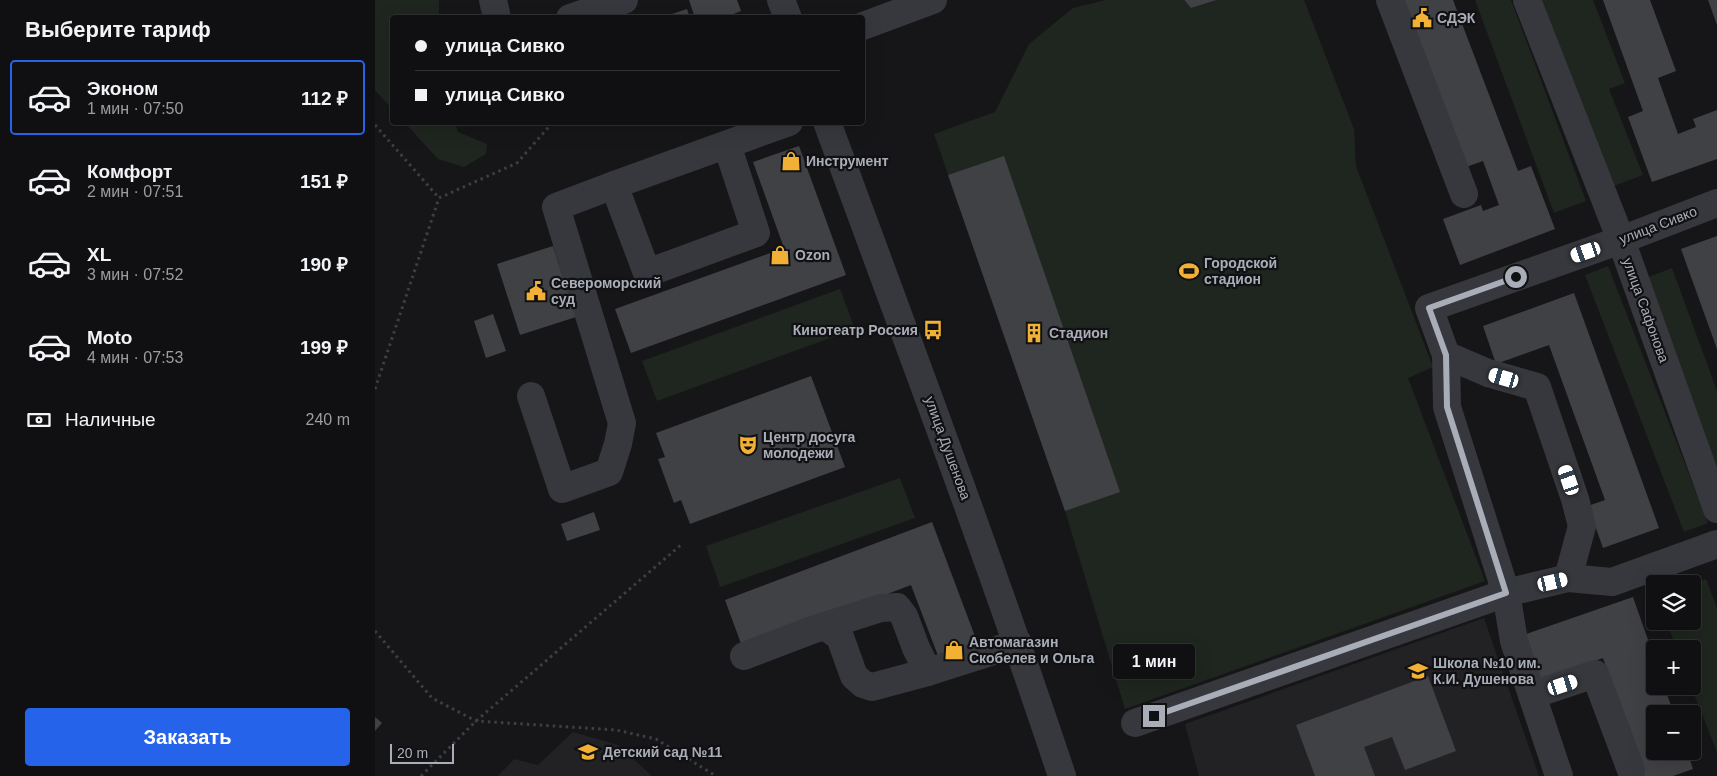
<!DOCTYPE html>
<html lang="ru">
<meta charset="utf-8">
<style>
body{margin:0;font-family:Arial,sans-serif;background:#19191b;color:#f1f3f6;height:100vh;display:flex;flex-direction:column;font-size:19px;white-space:nowrap}
*{box-sizing:border-box;margin:0}
p{font-size:16px;color:#9c9d9f}
.icon{flex:none;width:28px;height:28px;fill:none;stroke:currentColor;stroke-width:2;stroke-linecap:round;stroke-linejoin:round}
.map{position:relative;flex:1;overflow:hidden}
.sheet{display:flex;flex-direction:column;background:#101012;width:375px}
.sheet>*{flex:none}
.top-card{position:absolute;left:15px;top:15px;width:475px;height:110px;border-radius:5px;box-shadow:0 5px 20px #0002,0 0 0 1px #303032;display:grid;align-content:center;height:110px;padding:0 25px;background:#101012}
.fabs{position:absolute;left:1271px;top:575px;display:grid;gap:10px}
.fabs a{display:grid;place-items:center;width:55px;height:55px;border-radius:5px;background:#101012;box-shadow:0 5px 20px #0002,0 0 0 1px #303032;font-size:25px}
.scale{position:absolute;left:15px;bottom:12px;width:64px;box-sizing:border-box;padding-left:5px;border:2px solid #a8adb8;border-top:0;font-size:14px;line-height:18px;white-space:nowrap;color:#a8adb8;-webkit-text-stroke:4px #111113;paint-order:stroke}
.end{position:absolute;width:22px;height:22px;margin:-11px;border:6px solid #a8adb8;background:#111;box-shadow:0 0 0 2px #111}
.from{border-radius:50%}
.bubble{position:absolute;height:35px;border-radius:5px;background:#101012;box-shadow:0 5px 20px #0002,0 0 0 1px #303032;font-size:16px;font-weight:700;line-height:35px;text-align:center}
.car{position:absolute;width:15px;height:30px;margin:-15px -8px;border-radius:6px;box-shadow:0 0 4px 1px #0007;background:linear-gradient(#fff 24%,#345 0 40%,#fff 0 76%,#345 0 86%,#fff 0)}
.top-card b{display:flex;align-items:center;gap:18px;height:48px;font-size:19px}
.top-card b+b{border-top:1px solid #303032}
.top-card i{width:12px;height:12px;background:#f1f3f6}
ul{padding:0;list-style:none}
li{display:flex;align-items:center;gap:15px;height:75px;margin:0 10px 8px;padding:0 15px;border:2px solid transparent;border-radius:5px}
li div{flex:1}
li b{display:block;font-size:19px}
li em{font-style:normal;font-weight:700}
li.active{border-color:#2563eb}
li>.icon{width:45px;height:45px;stroke-width:1.5}
h2{padding:0 25px;font-size:22px;line-height:60px}
.pay{display:flex;align-items:center;gap:12px;height:55px;padding:0 25px;font-size:19px}
.pay p{margin-inline-start:auto}
.action{display:flex;gap:10px;margin-top:auto;padding:10px 25px}
.action a{flex:1;height:58px;border-radius:5px;background:#2563eb;color:#fff;font-size:20px;font-weight:700;line-height:58px;text-align:center}
main{display:flex;flex:1;min-height:0}
.map>svg:first-child{display:block}
.built{fill:#222225}
.green{fill:#1e261f}
.building{fill:#404145}
.lines{fill:none;stroke-linecap:round;stroke-linejoin:round}
.path{stroke:#3d3f44;stroke-width:3;stroke-dasharray:2.5 4;stroke-linecap:butt}
.minor{stroke:#37383d;stroke-width:28}
.route{stroke:#a8adb8;stroke-width:6}
.labels{text-anchor:middle;dominant-baseline:central;stroke-width:4.5;stroke-linejoin:round;paint-order:stroke}
.poi-label{font-size:14px;font-weight:bold;fill:#a8adb8;stroke:#111113;text-anchor:start}
.street-label{font-size:14px;fill:#a8adb8;stroke:#111113}
</style>
<main>
<section class="sheet">
<h2>Выберите тариф</h2>
<ul>
<li class="active"><svg class="icon" aria-label="car" viewBox="0 0 24 24"><path d="M5 17H2v-5l4-1 3-4h7l3 4 3 1v5h-3M9 17h6M6 11h13"/><circle cx="7" cy="17" r="2"/><circle cx="17" cy="17" r="2"/></svg><div><b>Эконом</b><p>1 мин · 07:50</p></div><em>112 ₽</em></li>
<li><svg class="icon" aria-label="car" viewBox="0 0 24 24"><path d="M5 17H2v-5l4-1 3-4h7l3 4 3 1v5h-3M9 17h6M6 11h13"/><circle cx="7" cy="17" r="2"/><circle cx="17" cy="17" r="2"/></svg><div><b>Комфорт</b><p>2 мин · 07:51</p></div><em>151 ₽</em></li>
<li><svg class="icon" aria-label="car" viewBox="0 0 24 24"><path d="M5 17H2v-5l4-1 3-4h7l3 4 3 1v5h-3M9 17h6M6 11h13"/><circle cx="7" cy="17" r="2"/><circle cx="17" cy="17" r="2"/></svg><div><b>XL</b><p>3 мин · 07:52</p></div><em>190 ₽</em></li>
<li><svg class="icon" aria-label="car" viewBox="0 0 24 24"><path d="M5 17H2v-5l4-1 3-4h7l3 4 3 1v5h-3M9 17h6M6 11h13"/><circle cx="7" cy="17" r="2"/><circle cx="17" cy="17" r="2"/></svg><div><b>Moto</b><p>4 мин · 07:53</p></div><em>199 ₽</em></li>
</ul>
<div class="pay"><svg class="icon" aria-label="cash" viewBox="0 0 24 24"><path d="M3 7h18v10H3z"/><circle cx="12" cy="12" r="2"/></svg>Наличные<p>240 m</p></div>
<div class="action"><a>Заказать</a></div>
</section>
<div class="map">
<svg width="1342" height="776" viewBox="0 0 1342 776">
<rect width="100%" height="100%" fill="#161618"/>
<g class="built">
<polygon points="1109,618 1164,776 824,776 810,724"/>
<polygon points="198,732 243,745 277,776 123,776 139,759 163,765"/>
</g>
<g class="green">
<polygon points="0,0 64,0 64,17 18,18 17,109 0,90"/>
<polygon points="731,0 808,0 816,8 843,0 929,0 979,129 981,166 1058,367 1033,378 1110,581 750,709 690,511 559,134 620,112 654,44 698,8"/>
<polygon points="1100,0 1136,0 1211,201 1179,213"/>
<polygon points="1166,0 1218,0 1250,83 1234,89 1268,175 1239,186"/>
<polygon points="30,123 80,123 83,132 112,144 111,154 89,167 63,159"/>
<polygon points="1233,266 1333,523 1309,532 1210,275"/>
<polygon points="1297,268 1342,391 1342,470 1271,278"/>
<polygon points="465,289 480,329 282,401 267,361"/>
<polygon points="525,478 540,518 345,587 331,546"/>
<polygon points="1331,579 1342,608 1342,752 1316,686 1318,649 1302,649 1291,621 1318,621 1318,585"/>
</g>
<g class="building">
<polygon points="314,0 362,0 366,11 348,18 320,18"/>
<polygon points="809,0 842,0 816,8"/>
<polygon points="1028,0 1078,0 1143,171 1156,166 1180,229 1085,265 1068,219 1106,205 1108,211 1124,205 1108,161 1091,167"/>
<polygon points="1228,0 1275,0 1301,71 1283,78 1303,134 1321,127 1318,119 1342,110 1342,159 1277,182 1253,117 1268,111"/>
<polygon points="1333,0 1342,0 1342,25"/>
<polygon points="312,9 315,18 288,18 288,17"/>
<polygon points="424,146 471,275 256,353 240,309 409,248 378,162"/>
<polygon points="629,156 745,492 690,511 573,175"/>
<polygon points="1342,236 1342,349 1306,249"/>
<polygon points="178,246 201,317 145,335 122,264"/>
<polygon points="1199,293 1284,528 1228,548 1213,506 1230,500 1174,345 1121,364 1108,326"/>
<polygon points="118,314 131,351 111,358 99,321"/>
<polygon points="436,376 470,467 315,524 306,500 299,503 283,459 290,457 281,433"/>
<polygon points="219,512 225,530 192,541 186,524"/>
<polygon points="557,522 604,647 565,661 536,585 368,649 350,600"/>
<polygon points="1258,597 1280,660 1280,686 1289,686 1299,714 1280,714 1280,751 1312,751 1318,769 1298,776 1269,776 1228,658 1164,680 1148,635"/>
<polygon points="1053,676 1081,751 1030,770 1017,737 989,747 1000,776 940,776 921,725"/>
<polygon points="0,717 7,723 0,731"/>
</g>
<g class="lines">
<g class="path">
<polyline points="0,125 64,198"/>
<polyline points="0,389 64,198 142,163 178,122"/>
<polyline points="0,631 57,698 101,721 241,730 281,739 341,776"/>
<polyline points="46,776 101,721 307,544"/>
</g>
<g class="minor">
<polyline points="118,0 122,18"/>
<polyline points="406,0 413,18"/>
<polyline points="1015,0 1089,194"/>
<polyline points="1152,0 1246,240 1342,509"/>
<polyline points="195,18 249,0"/>
<polyline points="488,26 558,0"/>
<path d="M 452,122 C 532,340 614,556 687,776"/>
<polyline points="239,185 272,273 381,233 352,145"/>
<polyline points="1071,355 1113,373 1162,387 1200,499 1207,526 1193,578"/>
<polyline points="156,396 187,489 234,472 243,444 247,423 181,207 239,185 414,122"/>
<polyline points="450,626 465,637 479,676 488,684 497,687 553,672"/>
<polyline points="369,656 437,630 506,608 522,607 529,616 541,648 553,672 643,643"/>
<polyline points="1157,695 1220,674 1256,770"/>
<polyline points="760,723 1131,593 1193,578 1237,582 1342,544"/>
<polyline points="1184,776 1139,641 1131,593 1072,407 1071,355 1054,308 1246,240 1342,203"/>
</g>
</g>
<g class="lines">
<polyline class="route" points="779,716 1131,593 1072,407 1071,355 1054,308 1141,277"/>
</g>
<defs>
<symbol id="civic-bare" viewBox="-9 -9 18 18"><path d="M-.6-6.5H3V-4.5H.6V-3L4-1V1h2V6H-6V1h2V-1L-.6-3ZM-1.2 2.5V6h2.4V2.5Z" fill="#f2b134" stroke="#111113" stroke-width="2.5" paint-order="stroke"/></symbol>
<symbol id="shop-bare" viewBox="-9 -9 18 18"><path d="M-5-2.5h2.3a2.7 3.5 0 0 1 5.4 0H5L5.5 6h-11ZM-1.5-2.5h3a1.5 2.3 0 0 0-3 0Z" fill="#f2b134" stroke="#111113" stroke-width="2.5" paint-order="stroke"/></symbol>
<symbol id="stadium-bare" viewBox="-9 -9 18 18"><path d="M0-5a6.5 5 0 1 0 0 10a6.5 5 0 1 0 0-10ZM-3.5-1.8h7v3.6h-7Z" fill="#f2b134" stroke="#111113" stroke-width="2.5" paint-order="stroke"/></symbol>
<symbol id="bus-bare" viewBox="-9 -9 18 18"><path d="M-5-6H5V4H4V6H2V4H-2V6H-4V4H-5ZM-3.5-4V0h7V-4ZM-3.5 1.2v1.5H-2V1.2ZM2 1.2v1.5H3.5V1.2Z" fill="#f2b134" stroke="#111113" stroke-width="2.5" paint-order="stroke"/></symbol>
<symbol id="building-bare" viewBox="-9 -9 18 18"><path d="M-4-6H4V6H1V3H-1V6H-4ZM-2.5-4.3h1.7v1.8h-1.7ZM.8-4.3h1.7v1.8H.8ZM-2.5-1h1.7V.8h-1.7ZM.8-1h1.7V.8H.8Z" fill="#f2b134" stroke="#111113" stroke-width="2.5" paint-order="stroke"/></symbol>
<symbol id="theatre-bare" viewBox="-9 -9 18 18"><path d="M-5-5.5Q0-4 5-5.5V0Q5 5 0 6Q-5 5-5 0ZM-3.3-2.5H-1v1.5H-3.3ZM1-2.5H3.3v1.5H1ZM-2.8 1Q0 5.5 2.8 1Z" fill="#f2b134" stroke="#111113" stroke-width="2.5" paint-order="stroke"/></symbol>
<symbol id="school-bare" viewBox="-9 -9 18 18"><path d="M0-5L7-2L0 1L-7-2ZM-4 1L0 2.5L4 1V4Q0 6-4 4Z" fill="#f2b134" stroke="#111113" stroke-width="2.5" paint-order="stroke"/></symbol>
</defs>
<g fill-rule="evenodd">
<use href="#civic-bare" x="1033" y="4" width="28" height="28"/>
<use href="#shop-bare" x="402" y="147" width="28" height="28"/>
<use href="#shop-bare" x="391" y="241" width="28" height="28"/>
<use href="#stadium-bare" x="800" y="257" width="28" height="28"/>
<use href="#civic-bare" x="147" y="277" width="28" height="28"/>
<use href="#bus-bare" x="544" y="316" width="28" height="28"/>
<use href="#building-bare" x="645" y="319" width="28" height="28"/>
<use href="#theatre-bare" x="359" y="431" width="28" height="28"/>
<use href="#shop-bare" x="565" y="636" width="28" height="28"/>
<use href="#school-bare" x="1029" y="657" width="28" height="28"/>
<use href="#school-bare" x="199" y="738" width="28" height="28"/>
</g>
<g class="labels">
<g class="poi-label">
<text x="1062" y="18">СДЭК</text>
<text x="431" y="161">Инструмент</text>
<text x="420" y="255">Ozon</text>
<text x="829" y="263">Городской<tspan x="829" dy="16">стадион</tspan></text>
<text x="176" y="283">Североморский<tspan x="176" dy="16">суд</tspan></text>
<text x="543" y="330" text-anchor="end">Кинотеатр Россия</text>
<text x="674" y="333">Стадион</text>
<text x="388" y="437">Центр досуга<tspan x="388" dy="16">молодежи</tspan></text>
<text x="594" y="642">Автомагазин<tspan x="594" dy="16">Скобелев и Ольга</tspan></text>
<text x="1058" y="663">Школа №10 им.<tspan x="1058" dy="16">К.И. Душенова</tspan></text>
<text x="228" y="752">Детский сад №11</text>
</g>
<g class="street-label">
<text transform="translate(1283 225) rotate(-21)">улица Сивко</text>
<text transform="translate(1271 310) rotate(70)">улица Сафонова</text>
<text transform="translate(573 448) rotate(70)">улица Душенова</text>
</g>
</g>
</svg>
<div class="fabs">
<a><svg class="icon" aria-label="layers" viewBox="0 0 24 24"><path d="M12 4l9 5-9 5-9-5zM3 14l9 5 9-5"/></svg></a>
<a>+</a>
<a>−</a>
</div>
<div class="scale">20 m</div>
<i class="end from" style="left:1141px;top:277px"></i>
<i class="end" style="left:779px;top:716px"></i>
<div class="bubble" style="left:738px;top:644px;width:82px">1 мин</div>
<i class="car" style="left:1211px;top:252px;rotate:251deg"></i>
<i class="car" style="left:1129px;top:378px;rotate:286deg"></i>
<i class="car" style="left:1194px;top:480px;rotate:341deg"></i>
<i class="car" style="left:1178px;top:582px;rotate:77deg"></i>
<i class="car" style="left:1188px;top:685px;rotate:72deg"></i>
<div class="top-card">
<b><i class="from"></i>улица Сивко</b>
<b><i></i>улица Сивко</b>
</div>
</div>
</main>
